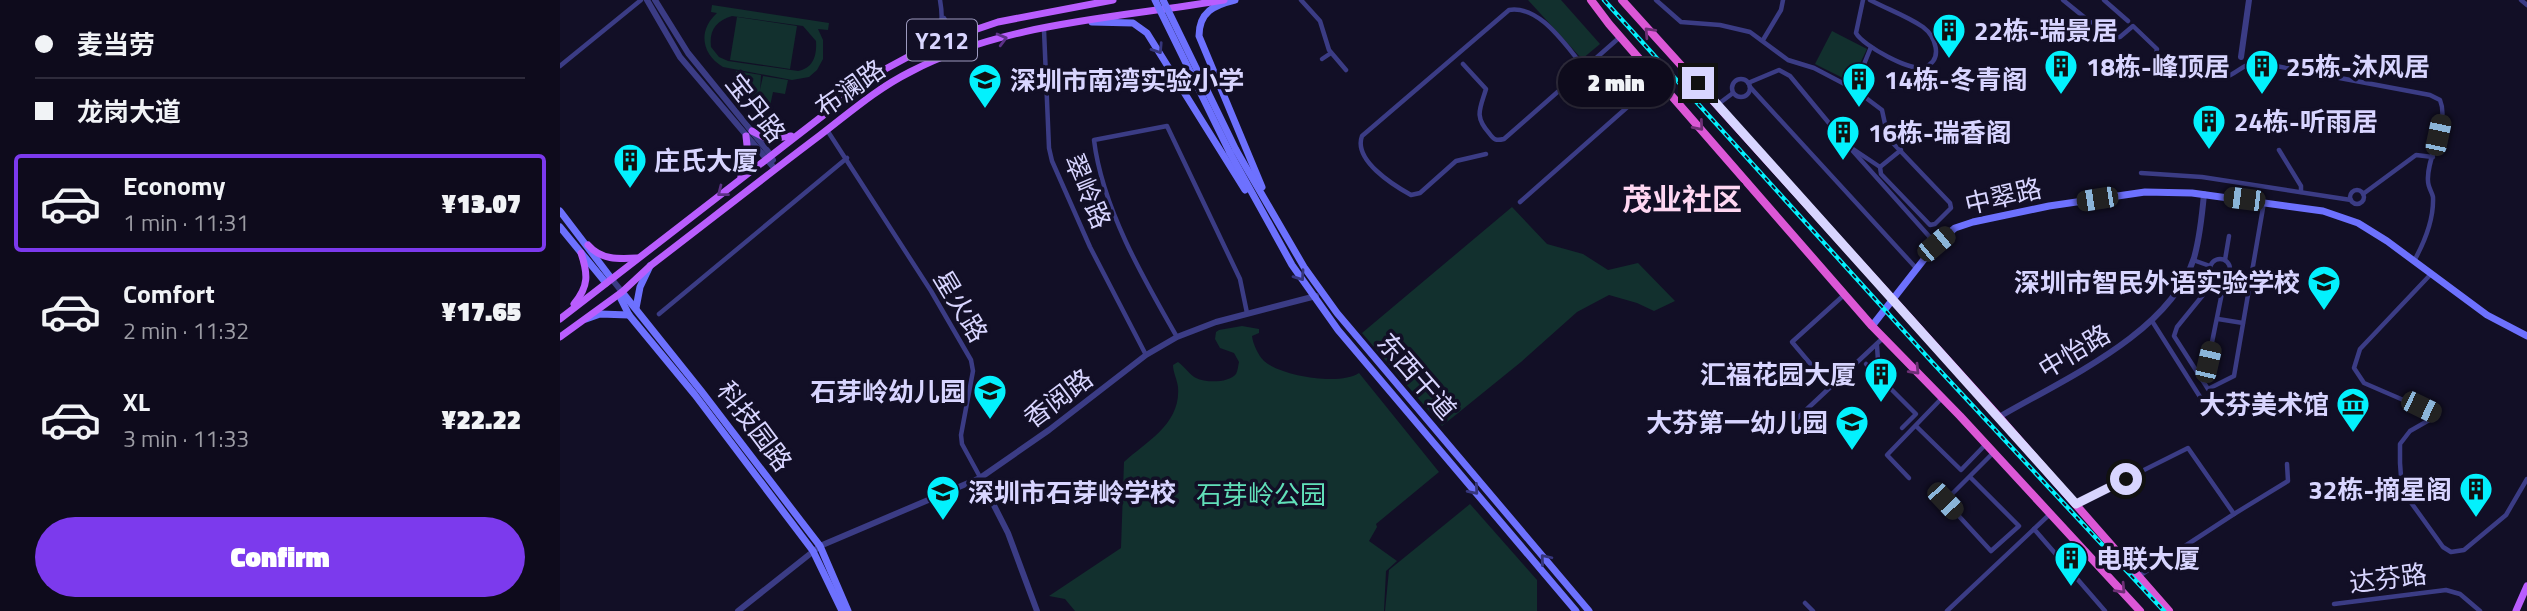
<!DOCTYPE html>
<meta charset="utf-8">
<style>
body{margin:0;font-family:"Titillium Web","Noto Sans SC",sans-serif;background:#1c1929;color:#f1f3f6;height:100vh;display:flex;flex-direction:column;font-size:26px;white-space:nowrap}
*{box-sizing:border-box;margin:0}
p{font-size:23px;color:#9b9ba3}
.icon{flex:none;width:38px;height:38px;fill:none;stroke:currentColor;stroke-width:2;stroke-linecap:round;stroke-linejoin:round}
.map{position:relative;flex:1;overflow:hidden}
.details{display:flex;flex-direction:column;background:#0e0b1c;width:560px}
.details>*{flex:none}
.banner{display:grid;align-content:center;height:154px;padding:0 35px;background:#0e0b1c}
.end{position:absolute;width:32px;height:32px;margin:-16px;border:9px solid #d8d5ff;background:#111;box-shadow:0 0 0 4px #111}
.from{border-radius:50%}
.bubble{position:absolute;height:49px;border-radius:24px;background:#0e0b1c;box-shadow:0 2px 5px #0004,0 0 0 2px #2e2b3b;font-size:23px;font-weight:800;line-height:49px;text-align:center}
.car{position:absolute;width:21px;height:42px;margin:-21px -10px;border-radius:9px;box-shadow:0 0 5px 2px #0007;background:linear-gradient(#222 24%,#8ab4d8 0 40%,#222 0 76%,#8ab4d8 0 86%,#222 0)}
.banner b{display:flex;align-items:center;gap:24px;height:66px;font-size:26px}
.banner b+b{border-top:2px solid #2e2b3b}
.banner i{width:18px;height:18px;background:#f1f3f6}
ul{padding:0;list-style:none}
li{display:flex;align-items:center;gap:21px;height:98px;margin:0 14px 10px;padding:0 21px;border:4px solid transparent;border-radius:7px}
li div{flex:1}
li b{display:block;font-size:26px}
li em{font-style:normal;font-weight:800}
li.current{border-color:#7c3aed}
li>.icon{width:63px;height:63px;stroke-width:1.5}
.action{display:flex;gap:14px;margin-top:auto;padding:14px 35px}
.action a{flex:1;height:80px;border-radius:42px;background:#7c3aed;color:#fff;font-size:28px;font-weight:800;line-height:80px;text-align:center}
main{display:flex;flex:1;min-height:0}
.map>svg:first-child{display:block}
.green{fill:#12302e;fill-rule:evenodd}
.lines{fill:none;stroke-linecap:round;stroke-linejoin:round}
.minor{stroke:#3b3c85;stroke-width:4.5}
.tertiary{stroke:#3b3c85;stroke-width:6}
.secondary{stroke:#6d71fe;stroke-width:7}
.primary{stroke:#b95dfe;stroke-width:7}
.trunk{stroke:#dc57d6;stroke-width:8}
.rail-casing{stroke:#03f1fd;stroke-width:4.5}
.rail{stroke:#120f26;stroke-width:2;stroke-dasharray:5;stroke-linecap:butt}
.secondary-bridge{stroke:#6d71fe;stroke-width:7}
.oneway{stroke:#6d2f75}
.oneway2{stroke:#5d3287}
.oneway3{stroke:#36367c}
.route{stroke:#d8d5ff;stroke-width:9}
.labels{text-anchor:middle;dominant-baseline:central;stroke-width:7;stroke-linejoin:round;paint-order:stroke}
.shield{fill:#120f26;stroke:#9d9abe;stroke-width:2}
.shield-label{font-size:24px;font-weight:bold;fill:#d8d5ff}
.poi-label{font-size:26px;font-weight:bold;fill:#d8d5ff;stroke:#120f26;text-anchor:start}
.street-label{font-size:26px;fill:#d8d5ff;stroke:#120f26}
.park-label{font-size:26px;fill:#61dfb9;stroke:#120f26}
.quarter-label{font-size:30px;font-weight:bold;fill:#ffd7f2;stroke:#120f26}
</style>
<main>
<section class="details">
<div class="banner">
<b><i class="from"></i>麦当劳</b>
<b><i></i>龙岗大道</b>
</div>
<ul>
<li class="current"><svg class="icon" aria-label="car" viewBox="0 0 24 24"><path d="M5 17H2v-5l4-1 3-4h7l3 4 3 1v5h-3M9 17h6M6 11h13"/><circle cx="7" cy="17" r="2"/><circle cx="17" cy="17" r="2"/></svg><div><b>Economy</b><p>1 min · 11:31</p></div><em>¥13.07</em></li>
<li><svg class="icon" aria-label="car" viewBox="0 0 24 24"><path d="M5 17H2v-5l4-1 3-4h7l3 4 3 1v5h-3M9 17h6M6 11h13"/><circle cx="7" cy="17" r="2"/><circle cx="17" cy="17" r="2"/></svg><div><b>Comfort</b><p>2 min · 11:32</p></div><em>¥17.65</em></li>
<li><svg class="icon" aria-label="car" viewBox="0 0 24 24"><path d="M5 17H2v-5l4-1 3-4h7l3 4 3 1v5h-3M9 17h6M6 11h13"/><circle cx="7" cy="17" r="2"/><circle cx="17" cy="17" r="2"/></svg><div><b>XL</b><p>3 min · 11:33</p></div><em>¥22.22</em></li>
</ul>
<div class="action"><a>Confirm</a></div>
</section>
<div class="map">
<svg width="1967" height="611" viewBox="0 0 1967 611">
<rect width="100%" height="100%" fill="#120f26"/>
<g class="green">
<polygon points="968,0 1001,0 1040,44 1022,59"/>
<path d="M 152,5 L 269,23 L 268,30 L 258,29 L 263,40 L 263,59 L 257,70 L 249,77 L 232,80 L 163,67 C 141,54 138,30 157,13 L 151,12 ZM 172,16 L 243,26 L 256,41 C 257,56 253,68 238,71 L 168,61 L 159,57 L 151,47 C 149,30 156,21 172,16 Z"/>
<polygon points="177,17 237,26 230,69 170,60"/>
<polygon points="1272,31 1307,49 1291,82 1255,64"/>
<polygon points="176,71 201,75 200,90 203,76 228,80 225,94 213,92 210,106 186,102 188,88 174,85"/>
<polygon points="952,207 987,244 1023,254 1048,270 1078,263 1115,301 1094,311 1077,303 1049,295 1017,312 961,362 882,426 802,333"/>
<path d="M 682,326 L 699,329 L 699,333 L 692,336 C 693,344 698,355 704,361 C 721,376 780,386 799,373 L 879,472 L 816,524 L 817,527 L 809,541 L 837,561 L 826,571 L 824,611 L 515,611 L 505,599 L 489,596 L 561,548 L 564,462 C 587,441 621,424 618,387 C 617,379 613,372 613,365 L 618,362 C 625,367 630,375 636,378 C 646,383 669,383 676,374 C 678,370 678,366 679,362 L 674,353 L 660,348 L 655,339 L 656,332 L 659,330 Z"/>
<polygon points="910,504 977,580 977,611 825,611 829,570"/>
</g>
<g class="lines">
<g class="minor">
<polyline points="741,0 760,21 769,50 786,70"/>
<polyline points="1096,0 1121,22 1160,25 1190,32 1228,60 1254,68 1294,89 1322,110 1328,138 1390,203 1391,208 1375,224 1370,225 1321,174 1320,167"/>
<path d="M 1303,0 L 1296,33 C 1302,45 1352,73 1365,67 C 1384,59 1375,36 1363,27 C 1347,16 1327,9 1310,0"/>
<path d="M 1503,0 L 1550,38 L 1560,37 L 1573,26 L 1597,49 L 1593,69 L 1664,78 C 1676,74 1684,64 1695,62 L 1870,95 L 1880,100 C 1890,124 1866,157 1868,181 C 1868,187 1872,192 1873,197 C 1874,219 1864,243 1854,261"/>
<polyline points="1544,0 1568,21"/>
<polyline points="1961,0 1967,5"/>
<polyline points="384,18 389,27 402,33"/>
<polyline points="484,30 489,148 492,161 530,247 586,355"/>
<polyline points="1203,40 1221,10 1223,0"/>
<path d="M 371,44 C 383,31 383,17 380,0"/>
<polyline points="762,59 771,53"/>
<path d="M 903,64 L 926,89 C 920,109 914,116 929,133 C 934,140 936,141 944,139 L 1060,37"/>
<polyline points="0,66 81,0"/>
<circle cx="1181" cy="88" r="9"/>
<polyline points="1188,83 1219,70 1230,76 1283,140 1376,244"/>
<polyline points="1190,87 1356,268"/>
<polyline points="1294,89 1311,47"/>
<polyline points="1157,105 1173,93"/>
<polyline points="267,130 371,291 411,360 413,371 401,435 402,444 420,477"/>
<polyline points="1293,149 1320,167 1341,150"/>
<polyline points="1719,150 1741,186 1741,192"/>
<path d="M 926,154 L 896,161 L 860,193 L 851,195 C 833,185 793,160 802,136 L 949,10 C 981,5 1006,47 1025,68"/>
<polyline points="1581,173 1642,177 1791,200"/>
<circle cx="1797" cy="197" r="7"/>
<polyline points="1803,194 1856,155 1873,157"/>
<polyline points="960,202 1098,80"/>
<circle cx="1660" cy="269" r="10"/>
<polyline points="1633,260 1650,266"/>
<polyline points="1665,260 1669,236"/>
<polyline points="1871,274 1800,349 1794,368 1804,383 1878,415 1850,431 1840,444 1840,463 1842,490 1883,547 1891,552 1904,550 1946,515 1967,479"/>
<polyline points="1656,279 1617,327 1614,336 1648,389 1674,376 1704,202"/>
<polyline points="99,314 287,158"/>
<polyline points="1658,319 1683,323"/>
<polyline points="1592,321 1642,400"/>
<path d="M 617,337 C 583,278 542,207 534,140 L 607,126 L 680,279 L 687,313"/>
<polyline points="1317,346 1319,375"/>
<polyline points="1306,364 1356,414 1342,428"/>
<polyline points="1637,371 1648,362 1665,278"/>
<polyline points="1265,381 1232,342 1284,295"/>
<polyline points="1231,424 1324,337"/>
<polyline points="1356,426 1401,470 1426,444"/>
<polyline points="1410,477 1459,526 1431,551 1385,501 1434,452"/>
<polyline points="1349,478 1327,455 1382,398"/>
<polyline points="1516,504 1628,448 1674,514 1579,576"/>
<polyline points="1674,514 1728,481 1727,464"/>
<polyline points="1474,529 1545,611"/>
<polyline points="1245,603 1253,611"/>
<polyline points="1774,604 1886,590 1900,594 1920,611"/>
<polyline points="1387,611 1491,513"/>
</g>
<g class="tertiary">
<polyline points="87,0 120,57 215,169"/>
<polyline points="95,0 128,53 210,154 213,160"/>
<polyline points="1681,57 1689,0"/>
<polyline points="51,278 62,292"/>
<path d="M 1439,417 C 1504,379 1610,333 1634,258 C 1640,237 1642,216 1644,194"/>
<polyline points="420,478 448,533 477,611"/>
<polyline points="178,611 260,546 420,478 489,430 586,355 617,337 656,322 756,296"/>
</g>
<g class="secondary">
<path d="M 675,0 C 654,5 639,12 639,36 L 702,187"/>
<polyline points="532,22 573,23 587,33 685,190"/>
<polyline points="676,150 744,267 777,313 1029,611"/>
<polyline points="670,153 732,265 778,330 1016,611"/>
<polyline points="0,211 51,278"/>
<polyline points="0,227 46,283"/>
<polyline points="62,292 142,392 260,546 288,611"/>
<polyline points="61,299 69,315 135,395 253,551 282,611"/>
<polyline points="76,308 80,287 90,266"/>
<polyline points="26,319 40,314 69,315"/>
<polyline points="1312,326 1376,244 1395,228 1413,222 1489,206 1585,192 1632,193 1763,211 1798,223 1827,241 1927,315 1967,336"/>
</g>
<g class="primary">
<polyline points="192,131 208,139 231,136"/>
<polyline points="181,176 188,154 186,136"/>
<path d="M 28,245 C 41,260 58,259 77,258"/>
<path d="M 14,304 C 29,286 28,274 21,253"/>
<polyline points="0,319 318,73 370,45 438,22 553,0"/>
<path d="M 0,337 L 62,292 L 90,266 C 146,223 202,179 259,136 C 288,114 316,89 350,72 C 445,22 559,18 664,0"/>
<polyline points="1956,611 1967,586"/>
</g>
<g class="trunk">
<polyline points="1031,0 1049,24 1312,326 1400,416 1580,611"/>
<polyline points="1062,0 1439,417 1609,611"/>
</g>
<defs>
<polyline id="rail" points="1044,0 1372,362 1604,611"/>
</defs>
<use href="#rail" class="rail-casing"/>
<use href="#rail" class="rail"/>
<g class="secondary-bridge">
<polyline points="595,0 670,153"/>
<polyline points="603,0 676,150"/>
</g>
</g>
<defs><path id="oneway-chevron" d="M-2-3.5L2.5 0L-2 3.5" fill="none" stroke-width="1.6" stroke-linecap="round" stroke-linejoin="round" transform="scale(1.75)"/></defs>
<g class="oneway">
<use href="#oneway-chevron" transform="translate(1089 32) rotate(-133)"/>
<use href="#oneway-chevron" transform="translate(1139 126) rotate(49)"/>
<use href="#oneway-chevron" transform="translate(1355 370) rotate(46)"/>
<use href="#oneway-chevron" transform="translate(1561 589) rotate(47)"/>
</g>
<g class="oneway2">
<use href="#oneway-chevron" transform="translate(442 39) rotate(-15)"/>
<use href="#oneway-chevron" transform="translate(162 192) rotate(142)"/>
</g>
<g class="oneway3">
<use href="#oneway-chevron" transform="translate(598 49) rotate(57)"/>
<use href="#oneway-chevron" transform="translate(740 276) rotate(55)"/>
<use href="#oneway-chevron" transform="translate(914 490) rotate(49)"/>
<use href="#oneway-chevron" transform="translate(985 559) rotate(-130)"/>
</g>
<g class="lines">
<polyline class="route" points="1138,83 1516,504 1566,479"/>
</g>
<defs>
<symbol id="building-pin" viewBox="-11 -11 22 30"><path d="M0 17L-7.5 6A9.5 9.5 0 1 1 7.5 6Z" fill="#03f1fd" stroke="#120f26"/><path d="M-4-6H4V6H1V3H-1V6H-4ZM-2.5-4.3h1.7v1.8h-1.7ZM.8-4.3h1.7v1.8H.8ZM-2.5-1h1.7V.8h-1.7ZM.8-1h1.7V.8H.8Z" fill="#111"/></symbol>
<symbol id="school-pin" viewBox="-11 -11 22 30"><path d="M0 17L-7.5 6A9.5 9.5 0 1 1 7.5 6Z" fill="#03f1fd" stroke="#120f26"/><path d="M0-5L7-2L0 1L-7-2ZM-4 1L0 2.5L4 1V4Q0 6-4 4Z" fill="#111"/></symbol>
<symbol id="museum-pin" viewBox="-11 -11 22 30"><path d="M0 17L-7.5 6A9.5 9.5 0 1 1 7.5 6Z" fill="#03f1fd" stroke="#120f26"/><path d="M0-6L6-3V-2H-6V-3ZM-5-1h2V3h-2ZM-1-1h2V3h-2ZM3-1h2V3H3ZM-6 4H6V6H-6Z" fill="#111"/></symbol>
</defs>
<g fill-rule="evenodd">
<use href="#building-pin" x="1370" y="11" width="38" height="52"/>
<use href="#building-pin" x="1482" y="47" width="38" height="52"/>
<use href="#building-pin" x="1683" y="47" width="38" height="52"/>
<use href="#building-pin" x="1280" y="60" width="38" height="52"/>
<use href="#school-pin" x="406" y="61" width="38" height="52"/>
<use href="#building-pin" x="1630" y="102" width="38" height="52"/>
<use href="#building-pin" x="1264" y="113" width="38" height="52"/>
<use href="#building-pin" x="51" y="141" width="38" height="52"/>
<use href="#school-pin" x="1745" y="263" width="38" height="52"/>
<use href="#building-pin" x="1302" y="355" width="38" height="52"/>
<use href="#school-pin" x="411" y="372" width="38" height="52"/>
<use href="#museum-pin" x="1774" y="385" width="38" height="52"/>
<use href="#school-pin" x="1273" y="403" width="38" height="52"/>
<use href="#building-pin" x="1897" y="470" width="38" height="52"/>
<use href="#school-pin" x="364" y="473" width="38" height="52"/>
<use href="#building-pin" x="1492" y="539" width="38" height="52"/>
</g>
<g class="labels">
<rect class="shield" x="347" y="19.5" width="70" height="41" rx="5"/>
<g class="shield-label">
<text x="382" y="40">Y212</text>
</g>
<g class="poi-label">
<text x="1414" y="30">22栋-瑞景居</text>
<text x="1526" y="66">18栋-峰顶居</text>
<text x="1726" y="66">25栋-沐风居</text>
<text x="1324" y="79">14栋-冬青阁</text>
<text x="450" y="80">深圳市南湾实验小学</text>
<text x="1674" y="121">24栋-听雨居</text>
<text x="1308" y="132">16栋-瑞香阁</text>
<text x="94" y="160">庄氏大厦</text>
<text x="1740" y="282" text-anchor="end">深圳市智民外语实验学校</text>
<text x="1296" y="374" text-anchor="end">汇福花园大厦</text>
<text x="406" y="391" text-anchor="end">石芽岭幼儿园</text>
<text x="1769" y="404" text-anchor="end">大芬美术馆</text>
<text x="1268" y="422" text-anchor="end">大芬第一幼儿园</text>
<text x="1892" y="489" text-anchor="end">32栋-摘星阁</text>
<text x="408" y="492">深圳市石芽岭学校</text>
<text x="1536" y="558">电联大厦</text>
</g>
<g class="street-label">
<text transform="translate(290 88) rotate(-35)">布澜路</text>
<text transform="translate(196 108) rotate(52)">宝丹路</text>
<text transform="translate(528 191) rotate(67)">翠岭路</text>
<text transform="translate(1443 196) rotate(-13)">中翠路</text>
<text transform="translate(401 306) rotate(59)">星火路</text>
<text transform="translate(1514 351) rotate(-31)">中怡路</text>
<text transform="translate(857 376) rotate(49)">东西干道</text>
<text transform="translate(498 398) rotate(-37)">香阅路</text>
<text transform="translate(195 426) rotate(53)">科技园路</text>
<text transform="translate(1828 578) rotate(-7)">达芬路</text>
</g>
<g class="park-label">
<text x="701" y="494">石芽岭公园</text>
</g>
<g class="quarter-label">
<text x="1122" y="199">茂业社区</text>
</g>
</g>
</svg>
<i class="end from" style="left:1566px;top:479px"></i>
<i class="end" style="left:1138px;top:83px"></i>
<div class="bubble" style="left:998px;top:58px;width:116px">2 min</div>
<i class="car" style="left:1878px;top:135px;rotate:12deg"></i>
<i class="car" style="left:1537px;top:199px;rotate:261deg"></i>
<i class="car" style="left:1684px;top:199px;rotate:277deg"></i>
<i class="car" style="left:1376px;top:244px;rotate:50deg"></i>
<i class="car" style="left:1648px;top:362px;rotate:13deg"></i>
<i class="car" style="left:1861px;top:407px;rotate:116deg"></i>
<i class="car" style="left:1385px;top:501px;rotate:137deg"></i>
</div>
</main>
